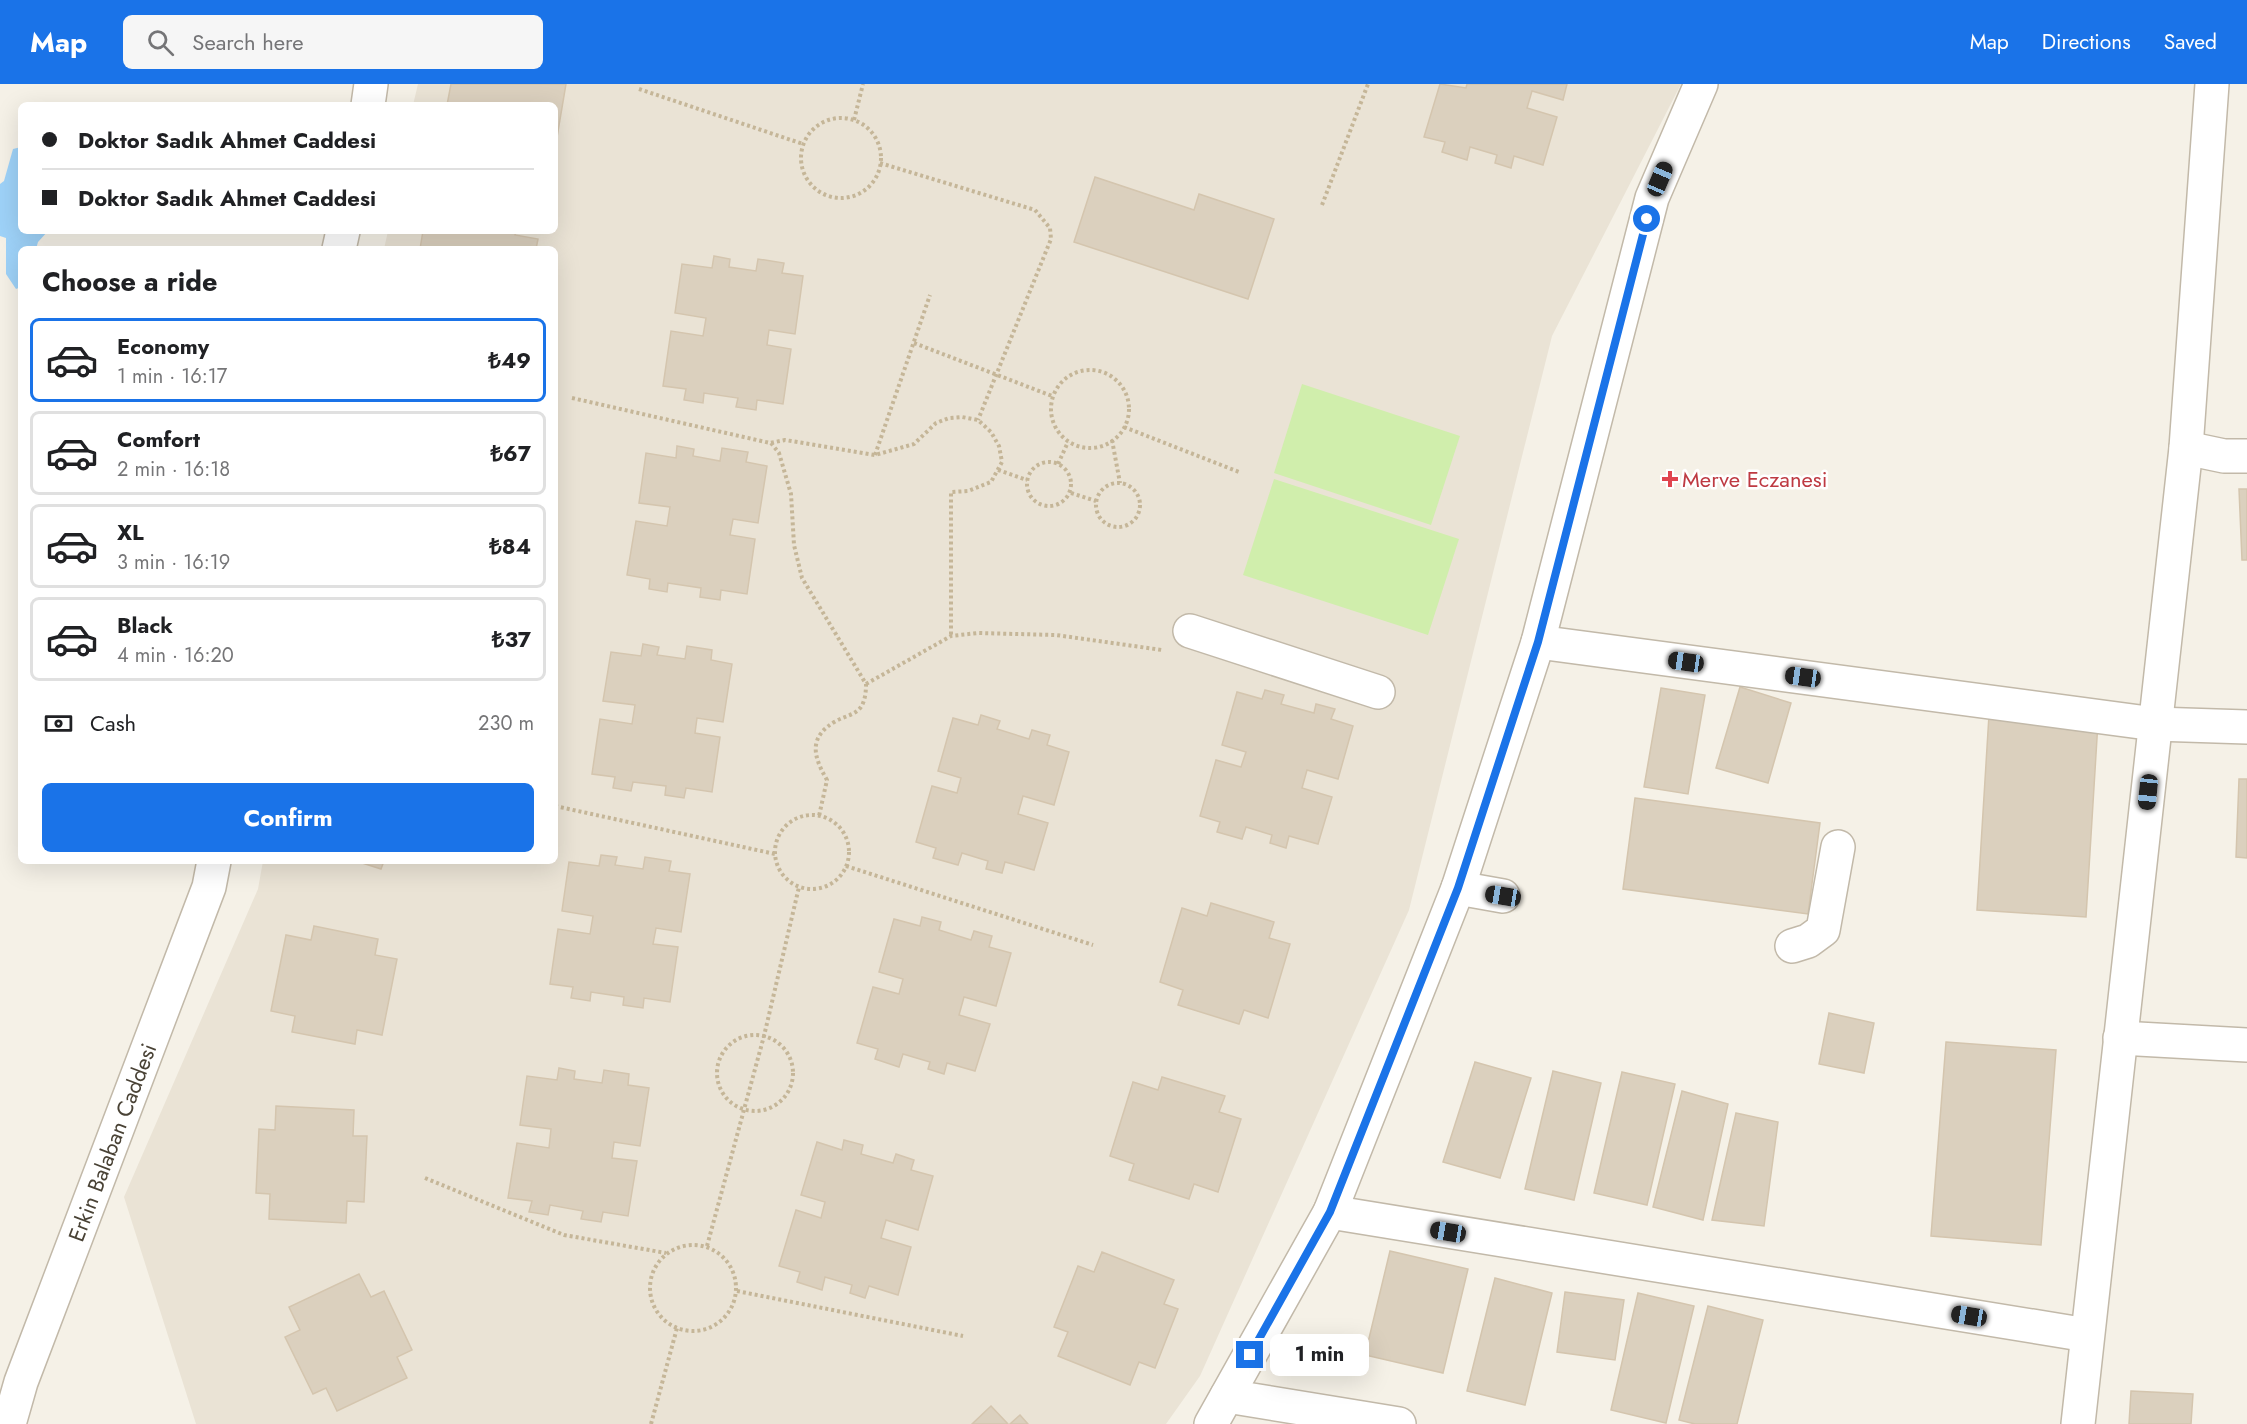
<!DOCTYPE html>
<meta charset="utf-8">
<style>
body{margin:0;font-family:Jost,sans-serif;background:#f6f6f6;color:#202124;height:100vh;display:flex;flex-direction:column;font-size:22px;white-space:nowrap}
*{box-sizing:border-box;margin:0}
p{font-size:20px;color:#757577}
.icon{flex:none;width:33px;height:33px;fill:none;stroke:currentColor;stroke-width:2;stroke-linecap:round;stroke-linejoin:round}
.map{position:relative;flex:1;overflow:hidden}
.side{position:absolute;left:18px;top:162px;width:540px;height:618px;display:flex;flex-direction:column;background:#fff;border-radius:9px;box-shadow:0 6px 24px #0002}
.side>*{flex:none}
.banner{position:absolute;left:18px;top:18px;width:540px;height:132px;border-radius:9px;box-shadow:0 6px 24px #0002;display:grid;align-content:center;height:132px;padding:0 24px;background:#fff}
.end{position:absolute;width:27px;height:27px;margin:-14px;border:8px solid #1a73e8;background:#fff;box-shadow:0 0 0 3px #fff}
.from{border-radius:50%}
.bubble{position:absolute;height:42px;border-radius:9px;background:#fff;box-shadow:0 6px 24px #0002;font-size:20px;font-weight:700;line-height:42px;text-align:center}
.car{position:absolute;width:18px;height:36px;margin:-18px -9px;border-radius:8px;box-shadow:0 0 4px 2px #0007;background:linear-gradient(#222 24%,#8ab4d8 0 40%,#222 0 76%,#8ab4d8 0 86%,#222 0)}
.banner b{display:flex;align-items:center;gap:21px;height:57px;font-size:22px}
.banner b+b{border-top:2px solid #e0e0e0}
.banner i{width:15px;height:15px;background:#202124}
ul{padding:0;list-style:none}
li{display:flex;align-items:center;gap:18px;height:84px;margin:0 12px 9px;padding:0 12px;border:3px solid #e0e0e0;border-radius:9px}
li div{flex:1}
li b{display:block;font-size:22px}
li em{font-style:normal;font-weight:700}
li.active{border-color:#1a73e8}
li>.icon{width:54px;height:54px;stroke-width:1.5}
h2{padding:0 24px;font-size:27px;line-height:72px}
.pay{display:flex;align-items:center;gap:15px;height:66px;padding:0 24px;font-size:22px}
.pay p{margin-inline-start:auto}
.primary-button{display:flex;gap:12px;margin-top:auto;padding:12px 24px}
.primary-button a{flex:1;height:69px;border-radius:9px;background:#1a73e8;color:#fff;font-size:24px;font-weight:700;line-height:69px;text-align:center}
header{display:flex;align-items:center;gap:36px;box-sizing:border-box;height:84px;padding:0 30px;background:#1a73e8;color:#fff}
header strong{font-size:28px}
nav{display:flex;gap:33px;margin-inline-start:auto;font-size:21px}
.search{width:420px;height:54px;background:#f6f6f6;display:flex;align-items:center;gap:15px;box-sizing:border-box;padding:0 21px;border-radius:9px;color:#757577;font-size:22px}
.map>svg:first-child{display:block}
.residential{fill:#eae3d5}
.green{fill:#d0eeac}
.water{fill:#9ed2f8}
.building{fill:#dbd0be;stroke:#d4c5ae;stroke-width:1.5}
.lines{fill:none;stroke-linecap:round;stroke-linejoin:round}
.minor-casing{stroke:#c2b9a9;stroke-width:36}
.path{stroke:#c5b698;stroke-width:4;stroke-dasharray:3 3;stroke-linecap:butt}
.minor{stroke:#fff;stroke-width:33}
.route{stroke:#1a73e8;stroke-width:8}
.health-dot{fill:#e0444e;stroke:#fff;stroke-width:2}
.labels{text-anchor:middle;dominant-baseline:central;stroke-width:5;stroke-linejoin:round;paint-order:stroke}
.health-label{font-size:22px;fill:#be3a42;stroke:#fff;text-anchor:start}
.street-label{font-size:22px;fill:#494235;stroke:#fff}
</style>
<header>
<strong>Map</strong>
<div class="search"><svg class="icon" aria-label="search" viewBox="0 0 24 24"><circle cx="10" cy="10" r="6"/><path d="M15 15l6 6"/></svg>Search here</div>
<nav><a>Map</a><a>Directions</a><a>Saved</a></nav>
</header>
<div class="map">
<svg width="2247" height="1340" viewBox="0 0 2247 1340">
<rect width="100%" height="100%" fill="#f5f1e7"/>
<polygon class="residential" points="418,0 1681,0 1552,252 1409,826 1200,1292 1166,1340 196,1340 124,1113 258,805 263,777 555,777 555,165 384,165 388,147 555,147 555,21 413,21"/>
<g class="green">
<polygon points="1302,300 1460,352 1431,441 1274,389"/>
<polygon points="1274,395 1459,455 1428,551 1243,491"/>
</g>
<polygon class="water" points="21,63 21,147 48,147 38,158 36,165 21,165 21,203 16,205 6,190 6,154 0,152 0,100 4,97 13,65"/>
<g class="building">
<polygon points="451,0 566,0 556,59 555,21 447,21"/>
<polygon points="1440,0 1466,4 1467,0 1567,0 1563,16 1532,7 1527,24 1557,33 1543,81 1514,72 1511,84 1495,79 1497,71 1470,63 1467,76 1442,68 1445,58 1424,53"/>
<polygon points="1095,93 1194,126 1199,110 1274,135 1248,215 1074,158"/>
<polygon points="423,147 516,147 515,151 538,155 536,165 420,165"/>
<polygon points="714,172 730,175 729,183 756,187 758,175 784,179 782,189 803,192 795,250 769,246 767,261 791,265 783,320 757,316 756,326 736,323 738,314 704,309 703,319 684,316 686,305 663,302 671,247 703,252 706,234 675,229 682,180 712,184"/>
<polygon points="677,362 694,365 693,372 720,377 722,364 748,368 746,378 767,382 758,439 733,435 730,451 755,455 747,510 721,506 720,516 700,513 701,504 668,499 667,508 649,505 650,495 627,491 636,437 667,442 670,423 639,419 646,369 676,374"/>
<polygon points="2239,405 2247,405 2247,476 2242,476"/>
<polygon points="643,560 659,563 657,571 685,575 687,562 712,566 711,576 732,580 723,638 697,634 695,649 720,653 712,708 686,704 684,714 665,711 666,702 633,698 631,707 613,704 615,693 592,690 600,635 632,640 635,621 603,617 611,568 641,572"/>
<polygon points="1740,603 1791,619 1768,699 1716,684"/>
<polygon points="1661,604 1705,611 1688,710 1644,703"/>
<polygon points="1265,606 1284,611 1281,620 1314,629 1316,620 1335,625 1331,635 1353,642 1338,695 1307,686 1302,704 1332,713 1318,760 1289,752 1286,764 1270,759 1272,751 1246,743 1242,755 1217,748 1220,738 1200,732 1216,676 1241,683 1246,668 1222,661 1237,608 1262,615"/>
<polygon points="981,631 1000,637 997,645 1029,655 1032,646 1050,651 1047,661 1069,668 1054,721 1023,712 1018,730 1048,739 1034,786 1005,778 1002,789 986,785 988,777 962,769 958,781 933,774 936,764 916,758 932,702 957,709 961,694 938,687 953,634 978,641"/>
<polygon points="1989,631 2098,638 2086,833 1977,826"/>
<polygon points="2239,695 2247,695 2247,774 2236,773"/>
<polygon points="1635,714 1820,739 1808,830 1623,805"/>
<polygon points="601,771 617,773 615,781 643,785 645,773 671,777 669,787 690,790 681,848 656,844 653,860 678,863 670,918 644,914 643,924 623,921 624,913 591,908 590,917 571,914 573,903 550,900 558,845 590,850 593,832 562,827 569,778 599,782"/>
<polygon points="356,777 384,777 381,785"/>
<polygon points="1211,819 1274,838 1269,854 1290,860 1268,934 1244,926 1239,940 1178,921 1183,906 1160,898 1182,824 1207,832"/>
<polygon points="922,833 941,838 939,846 971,856 974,847 992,852 989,863 1011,869 996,922 964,913 959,931 990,940 975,987 947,979 944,990 928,985 930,978 903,970 899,983 875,975 878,965 857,959 873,903 899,910 903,895 879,888 894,835 920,842"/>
<polygon points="314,842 378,855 375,871 397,875 382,951 357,946 355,960 292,948 295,932 271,927 286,851 311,856"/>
<polygon points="1829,929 1874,939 1864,989 1819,980"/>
<polygon points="1946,958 2056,966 2041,1161 1931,1152"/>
<polygon points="1475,978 1531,994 1500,1094 1443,1078"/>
<polygon points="559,984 575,987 574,995 602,999 604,986 629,990 628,1001 649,1004 640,1062 614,1058 612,1074 637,1077 628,1132 603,1128 601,1138 581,1135 583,1127 550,1121 548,1131 529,1128 532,1117 508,1114 517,1059 549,1064 551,1045 520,1041 527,992 557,996"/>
<polygon points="1553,987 1601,999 1574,1116 1525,1105"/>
<polygon points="1622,988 1675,1000 1647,1121 1594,1109"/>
<polygon points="1162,993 1225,1012 1219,1028 1241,1035 1218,1108 1194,1100 1189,1115 1129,1096 1134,1080 1110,1072 1133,998 1158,1006"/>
<polygon points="1682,1007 1728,1020 1703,1136 1653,1123"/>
<polygon points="276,1022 354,1026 353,1052 367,1052 364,1118 347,1117 346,1139 269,1135 270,1110 256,1109 259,1045 275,1046"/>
<polygon points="1736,1029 1778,1038 1764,1142 1712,1136"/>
<polygon points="844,1056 863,1061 861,1070 893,1079 896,1070 914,1076 911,1086 933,1092 918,1146 886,1136 881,1154 911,1163 898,1211 869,1202 865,1214 850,1209 852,1201 825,1193 822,1206 797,1198 800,1188 779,1182 796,1126 821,1134 825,1118 801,1111 817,1058 842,1066"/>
<polygon points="1390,1167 1468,1185 1443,1289 1365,1271"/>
<polygon points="1102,1168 1174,1196 1164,1220 1178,1225 1155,1284 1139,1278 1130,1301 1058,1272 1068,1248 1054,1243 1078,1182 1094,1188"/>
<polygon points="359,1190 371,1213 384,1207 412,1266 397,1273 407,1294 337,1327 326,1304 313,1310 285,1253 300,1246 289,1223"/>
<polygon points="1495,1194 1552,1209 1525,1321 1467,1307"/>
<polygon points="1565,1208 1624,1216 1615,1276 1557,1268"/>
<polygon points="1638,1209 1694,1222 1666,1339 1611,1326"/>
<polygon points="1708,1222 1763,1236 1737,1340 1695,1340 1679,1336"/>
<polygon points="2131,1307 2193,1310 2191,1340 2129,1340"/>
<polygon points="991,1322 1008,1340 972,1340"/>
<polygon points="1020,1331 1028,1340 1010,1340"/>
</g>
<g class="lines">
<defs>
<g id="minor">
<polyline points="368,21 371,0"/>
<polyline points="339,165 343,147"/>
<polyline points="2186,364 2224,372 2247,372"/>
<polyline points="1190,547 1378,608"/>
<polyline points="1538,558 2155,640 2247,643"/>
<polyline points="1458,804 1503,812"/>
<polyline points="1792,862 1808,857 1823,846 1838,763"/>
<polyline points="2120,954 2247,961"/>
<polyline points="1330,1128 2087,1251"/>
<polyline points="1227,1312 1399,1340"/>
<path id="s1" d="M 9,1340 L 21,1298 L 209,803 L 214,777"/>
<polyline points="1211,1340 1330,1128 1458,804 1538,558 1652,114 1701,0"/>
<polyline points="2078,1340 2186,364 2212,0"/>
</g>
</defs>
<use href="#minor" class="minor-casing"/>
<g class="path">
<polyline points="639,5 803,60"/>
<circle cx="841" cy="74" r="40"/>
<polyline points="854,36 863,0"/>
<polyline points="880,79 1035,126 1050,144 1051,155 978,336"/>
<polyline points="1322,121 1368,0"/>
<polyline points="914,259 1052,312"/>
<circle cx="1090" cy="325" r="39"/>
<polyline points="572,314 770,359 785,356 875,371 914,360 936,339 949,334 962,333 978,336 991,348 999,362 1002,378 991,398 968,407 951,408 951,552"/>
<polyline points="1124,343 1239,388"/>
<polyline points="1112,356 1120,399"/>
<path d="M 771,359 L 779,369 L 791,410 L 794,461 L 802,494 L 866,600 C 866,608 865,617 861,623 C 855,631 845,632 836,637 C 808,653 813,672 827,696 L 819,732"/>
<polyline points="875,371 930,211"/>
<circle cx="1049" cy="400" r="22"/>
<polyline points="1058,380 1068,358"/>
<polyline points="998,386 1027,396"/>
<circle cx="1118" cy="421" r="22"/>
<polyline points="1071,409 1096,417"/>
<polyline points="866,600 951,552 978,549 1056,551 1162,566"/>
<polyline points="555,722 775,770"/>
<circle cx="812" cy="768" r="37"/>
<polyline points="846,782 1093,861"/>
<circle cx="755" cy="989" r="38"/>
<polyline points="425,1094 564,1151 666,1169"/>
<circle cx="693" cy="1204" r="43"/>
<polyline points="707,1162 764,952 799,803"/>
<polyline points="737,1207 963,1252"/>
<polyline points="651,1340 677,1244"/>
</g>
<use href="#minor" class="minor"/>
</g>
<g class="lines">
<polyline class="route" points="1250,1271 1330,1128 1458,804 1538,558 1647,135"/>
</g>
<path class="health-dot" d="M1667 386h6v6h6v6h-6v6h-6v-6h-6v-6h6z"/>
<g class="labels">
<g class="health-label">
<text x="1682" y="395">Merve Eczanesi</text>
</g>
<g class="street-label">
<text stroke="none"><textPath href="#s1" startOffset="300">Erkin Balaban Caddesi</textPath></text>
</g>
</g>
</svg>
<i class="end from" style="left:1647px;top:135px"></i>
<i class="end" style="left:1250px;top:1271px"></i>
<div class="bubble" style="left:1270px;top:1250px;width:99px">1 min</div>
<i class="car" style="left:1660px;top:95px;rotate:23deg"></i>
<i class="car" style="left:1686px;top:578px;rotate:278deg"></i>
<i class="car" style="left:1803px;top:593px;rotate:278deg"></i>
<i class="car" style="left:2148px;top:708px;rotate:186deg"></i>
<i class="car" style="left:1503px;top:812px;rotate:279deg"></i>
<i class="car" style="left:1448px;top:1148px;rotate:279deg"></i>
<i class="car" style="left:1969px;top:1232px;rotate:279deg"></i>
<div class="banner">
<b><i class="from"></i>Doktor Sadık Ahmet Caddesi</b>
<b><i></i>Doktor Sadık Ahmet Caddesi</b>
</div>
<section class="side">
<h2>Choose a ride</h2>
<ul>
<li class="active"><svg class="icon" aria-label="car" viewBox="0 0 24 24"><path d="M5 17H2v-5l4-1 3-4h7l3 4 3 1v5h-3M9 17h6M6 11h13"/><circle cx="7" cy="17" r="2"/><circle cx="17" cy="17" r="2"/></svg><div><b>Economy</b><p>1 min · 16:17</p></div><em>₺49</em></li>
<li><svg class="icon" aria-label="car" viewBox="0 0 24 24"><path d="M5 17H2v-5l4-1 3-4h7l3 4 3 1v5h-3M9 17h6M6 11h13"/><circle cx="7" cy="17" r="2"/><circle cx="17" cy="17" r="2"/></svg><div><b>Comfort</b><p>2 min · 16:18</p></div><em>₺67</em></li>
<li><svg class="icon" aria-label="car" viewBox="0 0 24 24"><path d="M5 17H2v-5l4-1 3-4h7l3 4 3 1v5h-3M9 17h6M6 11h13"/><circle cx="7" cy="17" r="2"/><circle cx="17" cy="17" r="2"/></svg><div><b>XL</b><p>3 min · 16:19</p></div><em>₺84</em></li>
<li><svg class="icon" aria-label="car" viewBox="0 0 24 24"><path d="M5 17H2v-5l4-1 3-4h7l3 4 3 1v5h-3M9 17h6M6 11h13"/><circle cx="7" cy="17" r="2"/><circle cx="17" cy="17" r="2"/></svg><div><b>Black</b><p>4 min · 16:20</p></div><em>₺37</em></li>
</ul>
<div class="pay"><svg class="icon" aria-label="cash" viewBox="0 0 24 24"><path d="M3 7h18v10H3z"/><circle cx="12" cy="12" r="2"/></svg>Cash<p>230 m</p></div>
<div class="primary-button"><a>Confirm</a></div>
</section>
</div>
